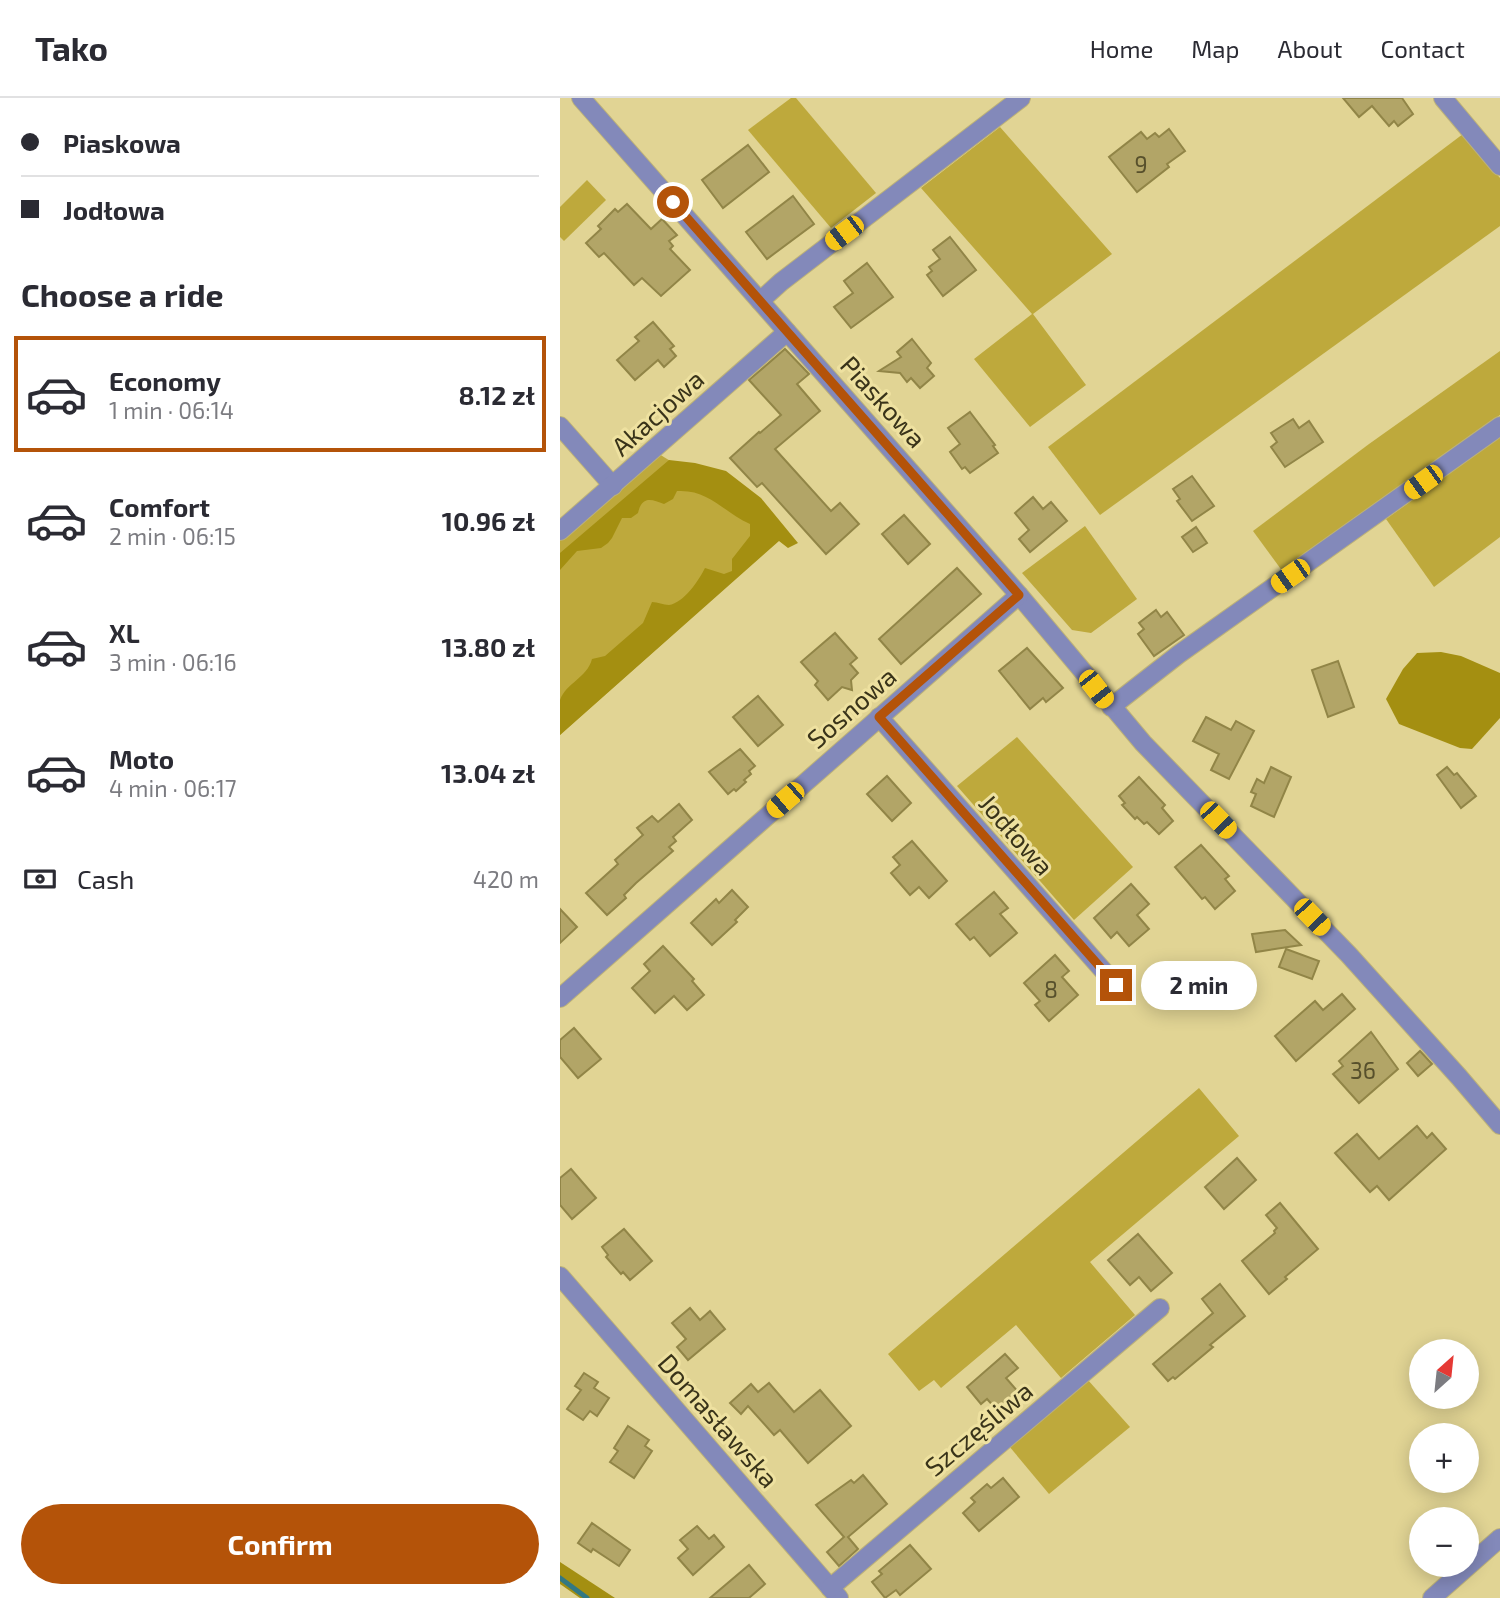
<!DOCTYPE html>
<meta charset="utf-8">
<style>
body{margin:0;font-family:"Exo 2",sans-serif;background:#f7f7f7;color:#2b2b33;height:100vh;display:flex;flex-direction:column;font-size:26px;white-space:nowrap}
*{box-sizing:border-box;margin:0}
p{font-size:23px;color:#7c7c81}
.icon{flex:none;width:38px;height:38px;fill:none;stroke:currentColor;stroke-width:2;stroke-linecap:round;stroke-linejoin:round}
.map{position:relative;flex:1;overflow:hidden}
.panel{display:flex;flex-direction:column;background:#fff;width:560px}
.panel>*{flex:none}
.banner{display:grid;align-content:center;height:154px;padding:0 21px;background:#fff}
.needle{width:46px;rotate:27deg}
.controls{position:absolute;left:849px;top:1241px;display:grid;gap:14px}
.controls a{display:grid;place-items:center;width:70px;height:70px;border-radius:50%;background:#fff;box-shadow:0 4px 18px #0003;font-size:35px}
.end{position:absolute;width:32px;height:32px;margin:-16px;border:9px solid #b45309;background:#fff;box-shadow:0 0 0 4px #fff}
.from{border-radius:50%}
.bubble{position:absolute;height:49px;border-radius:24px;background:#fff;box-shadow:0 4px 18px #0003;font-size:23px;font-weight:700;line-height:49px;text-align:center}
.car{position:absolute;width:21px;height:42px;margin:-21px -10px;border-radius:9px;box-shadow:0 0 5px 2px #0007;background:linear-gradient(#f5c518 24%,#345 0 40%,#f5c518 0 76%,#345 0 86%,#f5c518 0)}
.banner b{display:flex;align-items:center;gap:24px;height:66px;font-size:26px}
.banner b+b{border-top:2px solid #e1e1e2}
.banner i{width:18px;height:18px;background:#2b2b33}
ul{padding:0;list-style:none}
li{display:flex;align-items:center;gap:21px;height:116px;margin:0 14px 10px;padding:0 7px;border:4px solid transparent;border-radius:0px}
li div{flex:1}
li b{display:block;font-size:26px}
li em{font-style:normal;font-weight:700}
li.current{border-color:#b45309}
li>.icon{width:63px;height:63px;stroke-width:1.5}
h2{padding:0 21px;font-size:32px;line-height:84px}
.pay{display:flex;align-items:center;gap:18px;height:77px;padding:0 21px;font-size:26px}
.pay p{margin-inline-start:auto}
.action{display:flex;gap:14px;margin-top:auto;padding:14px 21px}
.action a{flex:1;height:80px;border-radius:42px;background:#b45309;color:#fff;font-size:28px;font-weight:700;line-height:80px;text-align:center}
header{display:flex;align-items:center;gap:42px;box-sizing:border-box;height:98px;padding:0 35px;background:#fff;border-bottom:2px solid #e1e1e2}
header strong{font-size:33px}
nav{display:flex;gap:38px;margin-inline-start:auto;font-size:24px}
main{display:flex;flex:1;min-height:0}
.map>svg:first-child{display:block}
.green{fill:#bea93c}
.forest{fill:#a48f11}
.lines{fill:none;stroke-linecap:round;stroke-linejoin:round}
.stream{stroke:#337882;stroke-width:5}
.building{fill:#b2a567;stroke:#918547;stroke-width:2}
.minor-casing{stroke:#bcb179;stroke-width:20}
.minor{stroke:#8389ba;stroke-width:18}
.route{stroke:#b45309;stroke-width:9}
.labels{text-anchor:middle;dominant-baseline:central;stroke-width:6;stroke-linejoin:round;paint-order:stroke}
.number-label{font-size:23px;fill:#57502c}
.street-label{font-size:26px;fill:#393319;stroke:#eee1a0}
</style>
<header>
<strong>Tako</strong>
<nav><a>Home</a><a>Map</a><a>About</a><a>Contact</a></nav>
</header>
<main>
<section class="panel">
<div class="banner">
<b><i class="from"></i>Piaskowa</b>
<b><i></i>Jodłowa</b>
</div>
<h2>Choose a ride</h2>
<ul>
<li class="current"><svg class="icon" aria-label="car" viewBox="0 0 24 24"><path d="M5 17H2v-5l4-1 3-4h7l3 4 3 1v5h-3M9 17h6M6 11h13"/><circle cx="7" cy="17" r="2"/><circle cx="17" cy="17" r="2"/></svg><div><b>Economy</b><p>1 min · 06:14</p></div><em>8.12 zł</em></li>
<li><svg class="icon" aria-label="car" viewBox="0 0 24 24"><path d="M5 17H2v-5l4-1 3-4h7l3 4 3 1v5h-3M9 17h6M6 11h13"/><circle cx="7" cy="17" r="2"/><circle cx="17" cy="17" r="2"/></svg><div><b>Comfort</b><p>2 min · 06:15</p></div><em>10.96 zł</em></li>
<li><svg class="icon" aria-label="car" viewBox="0 0 24 24"><path d="M5 17H2v-5l4-1 3-4h7l3 4 3 1v5h-3M9 17h6M6 11h13"/><circle cx="7" cy="17" r="2"/><circle cx="17" cy="17" r="2"/></svg><div><b>XL</b><p>3 min · 06:16</p></div><em>13.80 zł</em></li>
<li><svg class="icon" aria-label="car" viewBox="0 0 24 24"><path d="M5 17H2v-5l4-1 3-4h7l3 4 3 1v5h-3M9 17h6M6 11h13"/><circle cx="7" cy="17" r="2"/><circle cx="17" cy="17" r="2"/></svg><div><b>Moto</b><p>4 min · 06:17</p></div><em>13.04 zł</em></li>
</ul>
<div class="pay"><svg class="icon" aria-label="cash" viewBox="0 0 24 24"><path d="M3 7h18v10H3z"/><circle cx="12" cy="12" r="2"/></svg>Cash<p>420 m</p></div>
<div class="action"><a>Confirm</a></div>
</section>
<div class="map">
<svg width="940" height="1500" viewBox="0 0 940 1500">
<rect width="100%" height="100%" fill="#e1d494"/>
<g class="green">
<polygon points="231,0 236,0 316,95 271,130 188,32"/>
<polygon points="440,29 552,156 473,216 526,287 470,329 414,261 472,216 361,90"/>
<polygon points="903,36 940,80 940,128 540,417 488,349"/>
<polygon points="27,82 46,102 4,143 0,139 0,109"/>
<polygon points="940,253 940,317 723,474 693,433 809,346"/>
<polygon points="940,339 940,439 874,489 826,421"/>
<polygon points="99,356 157,392 219,442 0,637 0,442"/>
<polygon points="525,428 577,501 531,535 512,532 462,475"/>
<polygon points="457,639 573,769 514,822 397,688"/>
<polygon points="639,990 679,1038 530,1164 575,1217 501,1280 456,1227 381,1290 374,1282 359,1293 328,1256"/>
<polygon points="527,1281 570,1329 489,1396 449,1348"/>
</g>
<g class="forest">
<path d="M 109,362 L 135,365 L 166,373 L 201,400 L 238,445 L 228,450 L 219,443 L 0,637 C 0,627 0,612 0,602 C 6,585 27,580 32,561 L 45,558 L 83,525 L 92,504 C 98,504 103,507 109,507 C 124,505 139,482 145,470 L 164,476 L 172,473 L 172,461 L 190,438 L 190,426 C 163,414 149,391 117,393 L 113,401 L 104,406 C 91,401 82,398 78,415 L 71,420 L 62,420 L 52,440 L 48,445 L 41,450 L 17,453 L 0,472 L 0,455 Z"/>
<polygon points="881,554 901,558 940,575 940,620 912,651 900,650 839,626 826,601 843,571 857,555"/>
<polygon points="0,1464 55,1500 20,1500 0,1486"/>
</g>
<g class="lines">
<polyline class="stream" points="0,1480 27,1500"/>
</g>
<g class="building">
<polygon points="783,0 842,0 853,16 838,28 834,23 829,28 812,8 799,19"/>
<polygon points="609,31 625,53 607,66 609,69 577,94 549,59 581,34 587,41 595,35 599,39"/>
<polygon points="188,47 209,74 163,110 142,82"/>
<polygon points="233,98 254,126 207,161 186,134"/>
<polygon points="67,106 91,131 102,121 117,137 109,143 113,148 110,151 130,172 101,198 82,180 74,187 44,155 39,159 26,145 41,131 38,128 55,111 58,114"/>
<polygon points="390,139 416,172 383,198 367,177 372,173 369,169 380,161 373,152"/>
<polygon points="307,165 333,199 291,230 274,209 293,195 284,183"/>
<polygon points="93,224 114,248 110,251 116,258 104,269 98,262 75,282 57,262 79,243 75,239"/>
<polygon points="352,241 371,265 367,270 374,278 360,290 351,280 347,284 340,275 319,273 341,259 337,254"/>
<polygon points="225,251 249,276 237,286 260,313 215,351 271,413 280,405 299,426 266,456 202,385 197,389 170,360 199,334 200,335 221,317 189,282"/>
<polygon points="410,314 435,347 433,348 438,355 410,375 405,369 402,371 390,354 400,346 388,330"/>
<polygon points="733,321 739,330 749,323 763,344 725,369 711,349 717,344 711,335"/>
<polygon points="632,378 654,408 632,423 617,403 620,401 613,391"/>
<polygon points="473,399 483,411 491,404 507,423 470,454 459,441 469,432 455,415"/>
<polygon points="344,417 370,446 348,466 322,436"/>
<polygon points="636,429 647,445 633,454 622,439"/>
<polygon points="397,470 421,496 341,566 319,541"/>
<polygon points="596,512 601,519 607,514 624,537 594,558 578,536 584,531 579,525"/>
<polygon points="275,535 297,560 290,566 298,575 291,582 292,592 282,589 268,602 255,587 258,583 241,564"/>
<polygon points="467,550 503,590 486,604 483,600 470,611 439,573"/>
<polygon points="778,563 794,609 768,619 752,572"/>
<polygon points="198,598 223,627 198,648 173,619"/>
<polygon points="646,619 671,632 676,623 694,633 669,681 651,672 659,656 633,643"/>
<polygon points="180,651 195,668 189,673 191,676 184,682 186,684 176,693 174,691 168,696 149,674"/>
<polygon points="711,669 731,679 714,719 691,708 696,696 691,694 697,681 704,685"/>
<polygon points="887,669 894,677 897,675 916,698 901,710 877,677"/>
<polygon points="327,678 351,705 332,723 307,696"/>
<polygon points="579,679 605,707 602,710 613,723 599,736 587,724 584,726 577,719 575,721 562,707 565,705 559,698"/>
<polygon points="119,706 132,722 113,739 116,743 109,749 113,753 76,785 64,797 66,800 47,817 26,795 58,766 55,762 83,737 77,730 92,718 98,724"/>
<polygon points="352,743 387,783 369,800 359,789 350,797 331,775 340,767 333,759"/>
<polygon points="641,747 669,778 665,781 675,793 655,811 645,799 642,801 615,769"/>
<polygon points="571,786 589,806 577,817 589,831 569,848 557,834 551,840 534,820"/>
<polygon points="172,792 188,809 175,822 177,824 152,847 131,825 156,801 159,805"/>
<polygon points="434,794 448,810 440,816 457,835 430,858 414,839 410,842 396,826"/>
<polygon points="0,811 17,829 0,845"/>
<polygon points="725,832 741,847 696,854 692,836"/>
<polygon points="103,848 134,881 132,883 144,897 127,912 114,898 95,915 72,890 90,873 84,866"/>
<polygon points="726,851 759,863 752,881 719,869"/>
<polygon points="495,857 509,873 502,879 518,897 489,923 475,907 480,903 464,885"/>
<polygon points="782,896 795,911 736,963 715,938 755,903 763,912"/>
<polygon points="14,930 41,961 18,980 0,959 0,942"/>
<polygon points="811,934 838,971 799,1005 773,976 783,968 779,963"/>
<polygon points="860,953 872,966 858,978 847,965"/>
<polygon points="857,1028 867,1040 872,1035 886,1051 829,1102 817,1088 810,1094 775,1055 797,1036 819,1061"/>
<polygon points="677,1060 696,1082 664,1111 645,1089"/>
<polygon points="11,1071 36,1100 12,1121 0,1107 0,1080"/>
<polygon points="720,1105 758,1151 725,1179 727,1181 709,1196 682,1163 715,1135 714,1133 717,1130 706,1117"/>
<polygon points="64,1131 92,1163 70,1182 63,1174 61,1176 46,1159 48,1157 42,1149"/>
<polygon points="578,1136 612,1175 591,1193 579,1179 570,1187 548,1162"/>
<polygon points="660,1186 685,1218 650,1247 653,1249 615,1281 613,1279 608,1283 593,1266 653,1215 642,1201"/>
<polygon points="130,1210 140,1222 150,1213 165,1231 128,1262 117,1249 126,1241 112,1225"/>
<polygon points="445,1256 458,1270 446,1280 459,1295 437,1312 427,1301 421,1306 407,1289"/>
<polygon points="24,1275 38,1284 34,1290 49,1300 37,1318 30,1313 23,1322 7,1311 21,1292 15,1288"/>
<polygon points="209,1285 234,1314 260,1292 291,1328 248,1365 220,1332 214,1337 188,1308 181,1316 170,1305 191,1286 198,1294"/>
<polygon points="68,1328 89,1342 85,1348 92,1353 74,1380 50,1364 58,1353 54,1350"/>
<polygon points="303,1377 327,1406 288,1439 298,1451 279,1468 267,1454 284,1439 256,1407 291,1382 294,1385"/>
<polygon points="443,1380 459,1399 419,1433 403,1415 415,1404 411,1400 427,1386 431,1390"/>
<polygon points="32,1425 70,1452 59,1468 33,1451 31,1454 18,1445"/>
<polygon points="137,1428 149,1441 154,1437 164,1449 133,1477 118,1460 128,1451 120,1442"/>
<polygon points="350,1447 371,1471 340,1497 336,1492 325,1500 312,1484 322,1476 319,1473"/>
<polygon points="189,1467 205,1486 189,1500 150,1500"/>
</g>
<g class="lines">
<defs>
<g id="minor">
<polyline points="21,0 459,497 583,645 789,857 899,979 940,1027"/>
<polyline points="883,0 940,68"/>
<polyline points="200,203 221,184 461,0"/>
<polyline points="0,328 53,388"/>
<polyline points="0,433 227,234"/>
<polyline points="551,609 619,556 940,328"/>
<polyline points="319,619 556,887"/>
<polyline points="0,900 459,497"/>
<polyline points="0,1178 279,1500"/>
<polyline points="270,1490 600,1210"/>
<polyline points="872,1500 940,1440"/>
</g>
</defs>
<use href="#minor" class="minor-casing"/>
<use href="#minor" class="minor"/>
</g>
<g class="lines">
<polyline class="route" points="113,104 459,497 319,619 556,887"/>
</g>
<g class="labels">
<g class="number-label">
<text x="581" y="66">9</text>
<text x="491" y="891">8</text>
<text x="803" y="972">36</text>
</g>
<g class="street-label">
<text transform="translate(324 303) rotate(48)">Piaskowa</text>
<text transform="translate(97 314) rotate(-42)">Akacjowa</text>
<text transform="translate(291 609) rotate(-41)">Sosnowa</text>
<text transform="translate(457 736) rotate(49)">Jodłowa</text>
<text transform="translate(159 1322) rotate(49)">Domasławska</text>
<text transform="translate(418 1330) rotate(-40)">Szczęśliwa</text>
</g>
</g>
</svg>
<div class="controls">
<a><svg class="needle" viewBox="-14 -14 28 28"><path d="M0-13l5 13h-10z" fill="#e53935"/><path d="M0 13l5-13h-10z" fill="#7c7c81"/></svg></a>
<a>+</a>
<a>−</a>
</div>
<i class="end from" style="left:113px;top:104px"></i>
<i class="end" style="left:556px;top:887px"></i>
<div class="bubble" style="left:581px;top:863px;width:116px">2 min</div>
<i class="car" style="left:284px;top:135px;rotate:233deg"></i>
<i class="car" style="left:863px;top:384px;rotate:234deg"></i>
<i class="car" style="left:730px;top:478px;rotate:235deg"></i>
<i class="car" style="left:536px;top:591px;rotate:142deg"></i>
<i class="car" style="left:225px;top:702px;rotate:229deg"></i>
<i class="car" style="left:658px;top:722px;rotate:136deg"></i>
<i class="car" style="left:752px;top:819px;rotate:136deg"></i>
</div>
</main>
